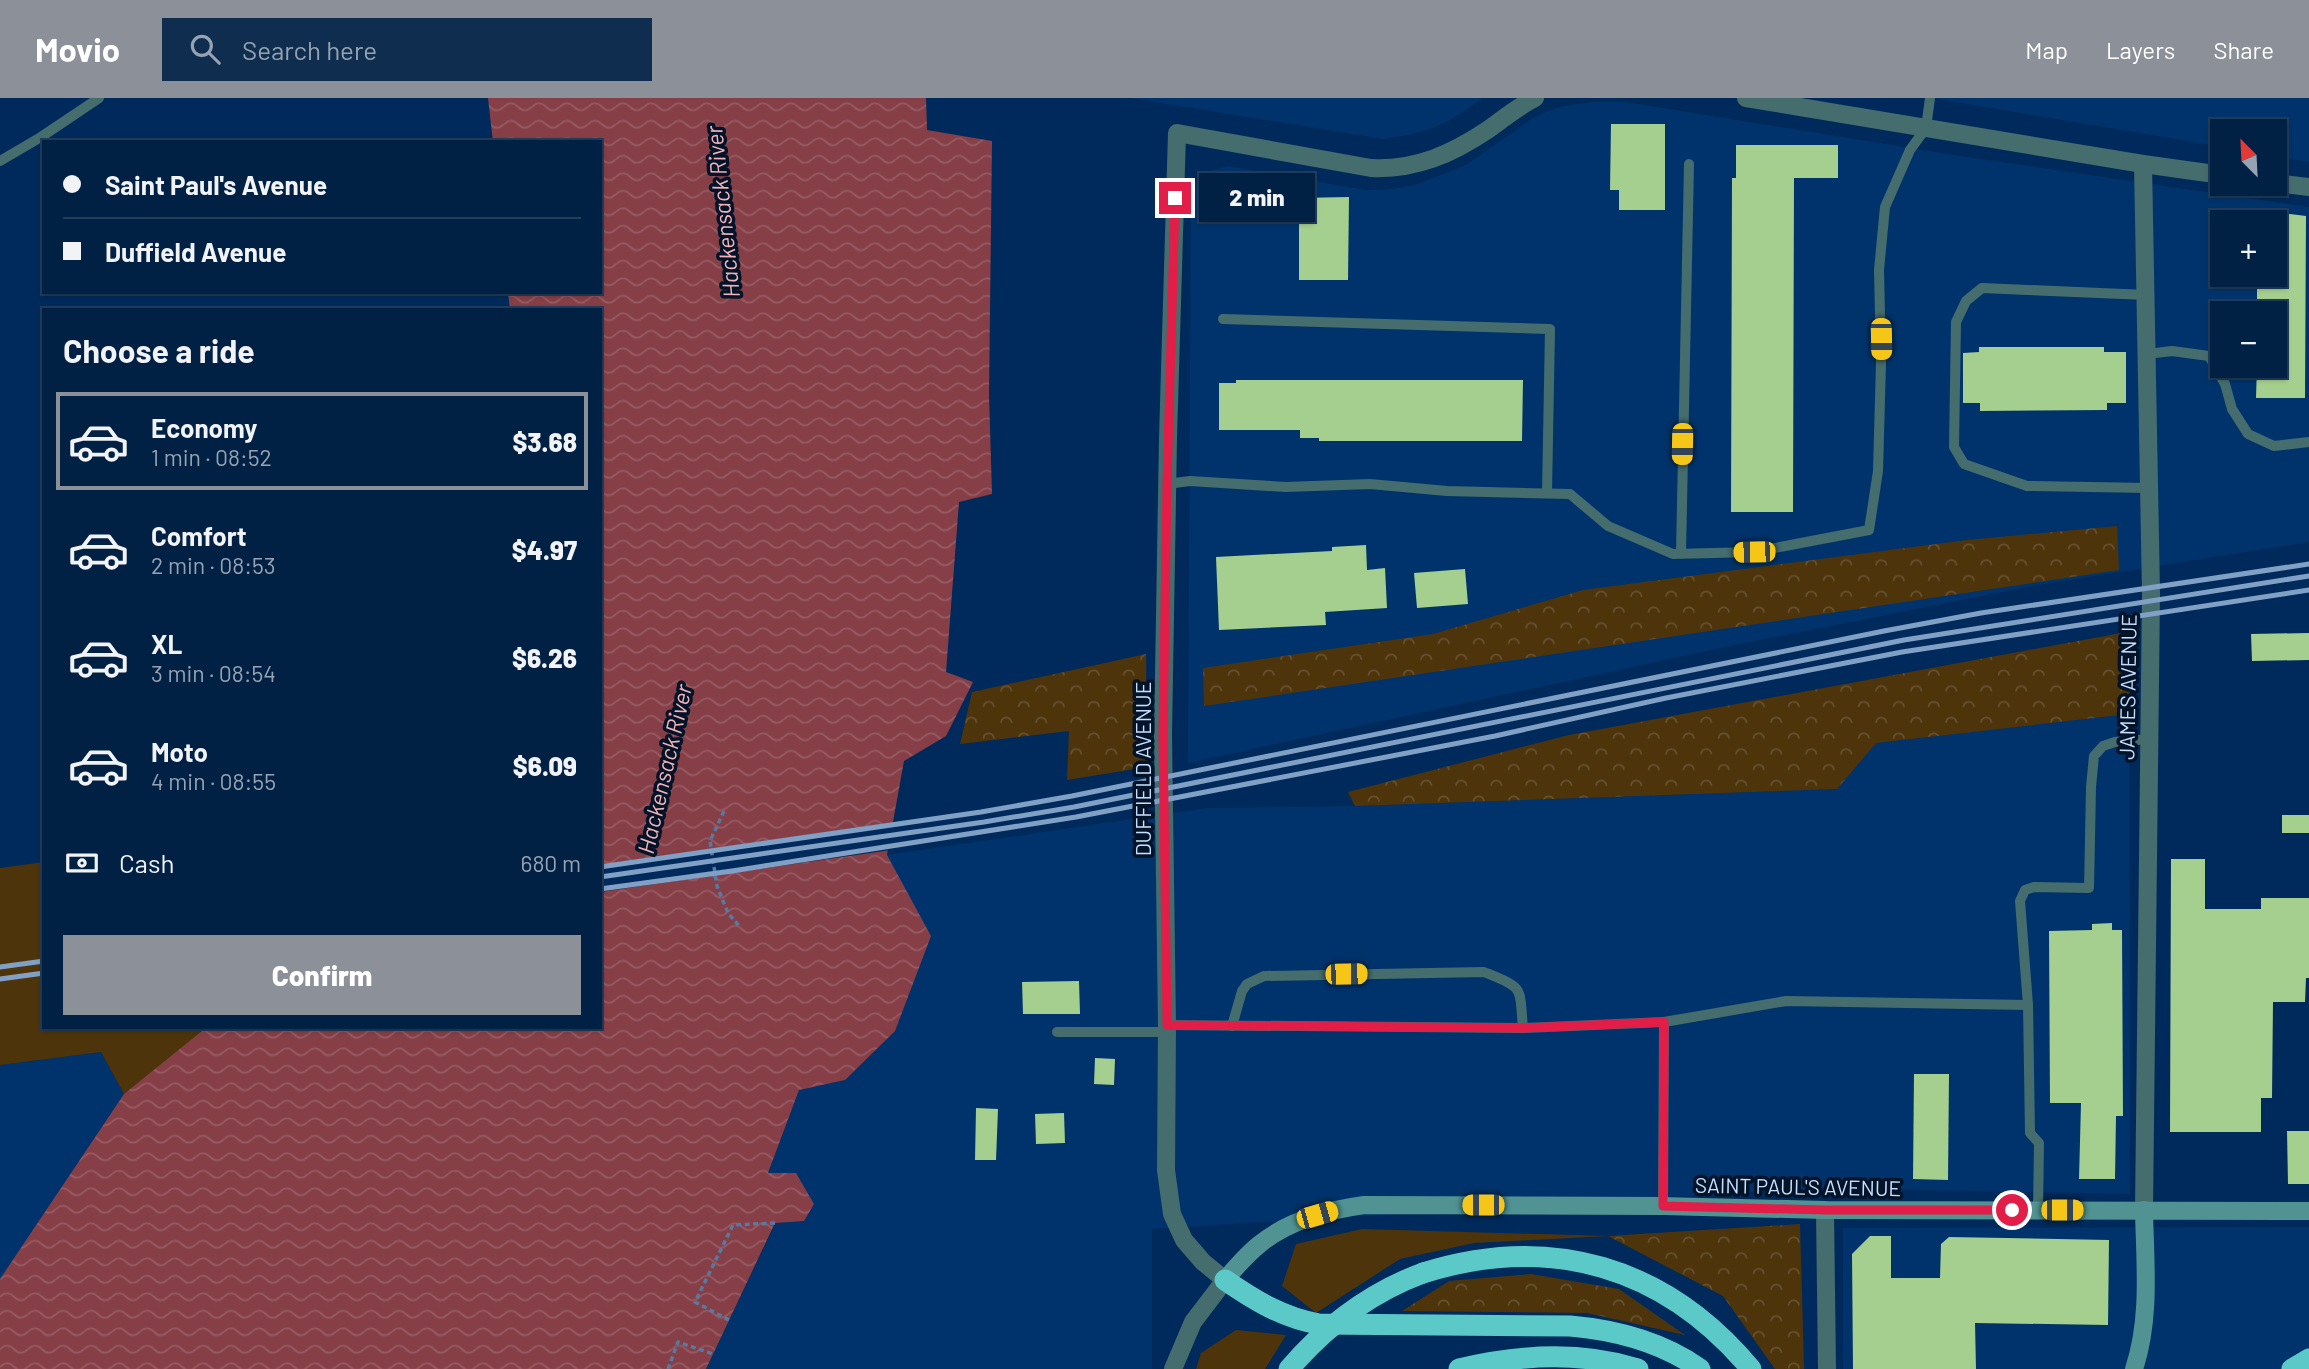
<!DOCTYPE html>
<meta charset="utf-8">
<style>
body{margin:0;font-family:Barlow,sans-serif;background:#0e2d4f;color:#f1f3f6;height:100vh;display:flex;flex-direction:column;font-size:26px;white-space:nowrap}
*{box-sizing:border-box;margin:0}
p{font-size:23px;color:#95a3b2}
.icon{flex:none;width:38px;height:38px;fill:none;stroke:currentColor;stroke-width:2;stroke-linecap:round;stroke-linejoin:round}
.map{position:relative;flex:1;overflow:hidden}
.drawer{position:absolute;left:42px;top:210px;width:560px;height:721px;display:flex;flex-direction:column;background:#002044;border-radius:0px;box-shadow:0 2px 5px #0004,0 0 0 2px #223e5d}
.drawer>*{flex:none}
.top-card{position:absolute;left:42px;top:42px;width:560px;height:154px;border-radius:0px;box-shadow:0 2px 5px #0004,0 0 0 2px #223e5d;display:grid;align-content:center;height:154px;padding:0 21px;background:#002044}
.needle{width:46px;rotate:336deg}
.controls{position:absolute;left:2210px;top:21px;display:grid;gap:14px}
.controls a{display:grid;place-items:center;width:77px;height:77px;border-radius:0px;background:#002044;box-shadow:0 2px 5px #0004,0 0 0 2px #223e5d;font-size:35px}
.end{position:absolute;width:32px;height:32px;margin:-16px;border:9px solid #e11d48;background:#fff;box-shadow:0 0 0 4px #fff}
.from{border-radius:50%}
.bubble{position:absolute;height:49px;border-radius:0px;background:#002044;box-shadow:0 2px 5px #0004,0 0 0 2px #223e5d;font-size:23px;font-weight:800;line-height:49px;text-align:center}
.car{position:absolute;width:21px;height:42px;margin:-21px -10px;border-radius:9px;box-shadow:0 0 5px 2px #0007;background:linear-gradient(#f5c518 24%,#345 0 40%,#f5c518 0 76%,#345 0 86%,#f5c518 0)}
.top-card b{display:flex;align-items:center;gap:24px;height:66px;font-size:26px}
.top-card b+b{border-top:2px solid #223e5d}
.top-card i{width:18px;height:18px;background:#f1f3f6}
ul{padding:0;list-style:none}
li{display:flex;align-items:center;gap:21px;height:98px;margin:0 14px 10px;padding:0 7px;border:4px solid transparent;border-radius:0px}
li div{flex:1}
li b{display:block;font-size:26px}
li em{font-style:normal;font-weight:800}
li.selected{border-color:#8c9099}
li>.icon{width:63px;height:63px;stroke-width:1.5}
h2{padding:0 21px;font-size:32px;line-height:84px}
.pay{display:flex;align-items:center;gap:18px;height:77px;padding:0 21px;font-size:26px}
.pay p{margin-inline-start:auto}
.action{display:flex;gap:14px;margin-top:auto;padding:14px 21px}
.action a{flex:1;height:80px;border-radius:0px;background:#8c9099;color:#fff;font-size:28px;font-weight:800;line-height:80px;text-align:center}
header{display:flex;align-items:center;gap:42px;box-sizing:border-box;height:98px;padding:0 35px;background:#8c9099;color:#fff}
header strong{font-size:33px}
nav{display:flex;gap:38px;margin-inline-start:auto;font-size:24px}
.search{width:490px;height:63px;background:#0e2d4f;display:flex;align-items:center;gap:18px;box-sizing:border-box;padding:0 24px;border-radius:0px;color:#95a3b2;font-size:26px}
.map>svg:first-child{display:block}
.built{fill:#00336b;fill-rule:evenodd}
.grass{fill:#4e340b}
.forest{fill:url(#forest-crowns)}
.water{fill:url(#water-waves)}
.pier{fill:#002a5b}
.building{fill:#a5cf8e}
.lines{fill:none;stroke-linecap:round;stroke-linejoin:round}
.path{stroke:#5779a2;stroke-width:3.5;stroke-dasharray:5 3.5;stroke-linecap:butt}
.lane{stroke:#456d6d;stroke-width:10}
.street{stroke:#456d6d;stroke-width:18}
.secondary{stroke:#509392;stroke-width:18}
.highway{stroke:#5bc9c8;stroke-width:21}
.rail{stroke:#81a0c5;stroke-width:5}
.highway-bridge{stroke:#5bc9c8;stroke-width:21}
.route{stroke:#e11d48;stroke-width:9}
.labels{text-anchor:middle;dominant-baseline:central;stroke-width:7;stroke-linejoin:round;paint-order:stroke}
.street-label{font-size:21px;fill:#c7dffe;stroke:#031429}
.water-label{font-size:23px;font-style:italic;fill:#f5b3b7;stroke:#031429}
</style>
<header>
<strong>Movio</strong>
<div class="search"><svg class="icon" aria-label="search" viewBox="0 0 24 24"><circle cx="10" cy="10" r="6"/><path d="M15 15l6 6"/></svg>Search here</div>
<nav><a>Map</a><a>Layers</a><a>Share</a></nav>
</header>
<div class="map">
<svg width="2309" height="1271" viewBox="0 0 2309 1271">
<defs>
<pattern id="forest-crowns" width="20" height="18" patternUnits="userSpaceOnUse" patternTransform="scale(1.75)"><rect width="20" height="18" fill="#4e340b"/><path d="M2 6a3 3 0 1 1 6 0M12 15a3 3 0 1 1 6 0" fill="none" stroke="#665130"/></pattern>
<pattern id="water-waves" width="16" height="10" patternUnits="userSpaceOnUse" patternTransform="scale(1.75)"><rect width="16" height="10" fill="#873f47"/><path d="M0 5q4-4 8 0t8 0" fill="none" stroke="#965a63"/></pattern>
</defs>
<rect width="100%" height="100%" fill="#002a5b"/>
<g class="built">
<polygon points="1131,0 1483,0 1452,21 1433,30 1409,37 1383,41"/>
<polygon points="1932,0 2309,0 2309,64 2275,58 2275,33 2222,33 2222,49"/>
<path d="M 1593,4 L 1626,4 L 1947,56 L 2309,109 L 2309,444 L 2032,488 L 1730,548 L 1188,665 L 1191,98 L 1194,87 L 1200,79 L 1207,74 L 1228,68 L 1366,92 L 1391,91 L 1415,87 L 1466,67 L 1533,20 L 1548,13 L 1564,8 ZM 2222,124 L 2275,124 L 2275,177 L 2222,177 ZM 2222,215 L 2275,215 L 2275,268 L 2222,268 Z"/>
<polygon points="2129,616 2130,1096 1817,1090 1152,1131 1152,1271 706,1271 776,1125 804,1123 768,1076 799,992 845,982 887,757 1208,710 1355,708 1837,691 1875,645"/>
<polygon points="101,954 124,996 0,1182 0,967"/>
<polygon points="2309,1129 2309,1271 1843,1271 1843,1130"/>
</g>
<g class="grass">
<polygon points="44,764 44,929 214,929 124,996 101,954 0,967 0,770"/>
<polygon points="1362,1131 1608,1138 1474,1145 1400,1161 1316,1215 1282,1188 1296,1146"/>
<polygon points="1236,1232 1286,1237 1265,1271 1196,1271 1201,1255"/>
</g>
<g class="forest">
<polygon points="2117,428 2119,472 1204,608 1203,570 1433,536 1583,492 1967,442"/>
<polygon points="2132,533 2129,616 1876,645 1837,691 1355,708 1348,694 1569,637"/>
<polygon points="1146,556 1147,669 1067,682 1069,633 960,646 972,594"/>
<polygon points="1800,1126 1804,1271 1775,1271 1723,1198 1608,1138"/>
<polygon points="1531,1176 1619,1191 1685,1237 1587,1215 1402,1213 1449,1183"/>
</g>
<polygon class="water" points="488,0 926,0 927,32 992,43 989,297 992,396 959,404 946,574 973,584 946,638 904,663 887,757 931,838 895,933 845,982 799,992 768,1075 796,1075 814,1106 804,1123 775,1125 706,1271 0,1271 0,1181 124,996 207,929 600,929 600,212 510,212 508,194 600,194 600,44 493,44"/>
<polygon class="pier" points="897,724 891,752 600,794 600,767"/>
<g class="building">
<polygon points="1611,26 1665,26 1665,112 1619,112 1619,92 1610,92"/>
<polygon points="1736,47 1838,47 1838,80 1794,80 1793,414 1731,414 1732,80 1736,80"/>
<polygon points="1349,99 1348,182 1299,182 1299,100"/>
<polygon points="2275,114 2306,118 2305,300 2256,300 2257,268 2275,268 2275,215 2257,215 2257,177 2275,177"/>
<polygon points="1979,249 2104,249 2104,254 2126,254 2126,305 2107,305 2107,312 1980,313 1980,305 1963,305 1963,255 1979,254"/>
<polygon points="1236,282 1523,282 1522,343 1319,343 1319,340 1300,340 1300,332 1219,332 1219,285 1236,285"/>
<polygon points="1366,447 1367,472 1385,470 1387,510 1325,514 1326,527 1219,532 1216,459 1332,453 1332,449"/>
<polygon points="1465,471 1468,506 1417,510 1414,475"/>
<polygon points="2309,535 2309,562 2252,563 2251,536"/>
<rect x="2282" y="717" width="27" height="18"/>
<polygon points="2171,761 2205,761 2205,811 2261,811 2261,800 2309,800 2309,880 2306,880 2305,904 2273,904 2272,1000 2261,1000 2261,1034 2170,1034"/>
<polygon points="2112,825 2112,832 2122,832 2123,1018 2116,1018 2115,1081 2079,1081 2081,1005 2050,1005 2049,833 2092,832 2092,826"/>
<polygon points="1079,883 1080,916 1023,916 1022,884"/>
<polygon points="1095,960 1115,961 1114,987 1094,986"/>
<polygon points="1914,976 1949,976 1948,1082 1913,1081"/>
<polygon points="976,1010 998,1011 996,1062 975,1062"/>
<polygon points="1064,1015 1065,1045 1036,1046 1035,1016"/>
<polygon points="2287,1033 2309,1033 2309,1086 2288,1086"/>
<polygon points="1870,1138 1891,1138 1891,1180 1940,1180 1941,1146 1949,1139 2109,1142 2108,1227 1975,1225 1976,1271 1853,1271 1852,1156"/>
</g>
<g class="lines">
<g class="path">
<polyline points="724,713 710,743 717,788 728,815 740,829"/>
<polyline points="729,1222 695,1204 733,1127 776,1125"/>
<polyline points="668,1271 678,1244 713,1256"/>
</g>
<g class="lane">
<polyline points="0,63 41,39 99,0"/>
<polyline points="2147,197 1982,190 1966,203 1956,224 1954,349 1964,366 2027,388 2149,390"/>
<polyline points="1223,221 1550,231 1547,395"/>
<polyline points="2147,256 2172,253 2209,258 2225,286 2232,311 2248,336 2274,348 2309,344"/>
<polyline points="1167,386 1190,383 1286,389 1370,386 1447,393 1570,396 1608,428 1673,456 1754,454 1869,432 1878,373 1881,264 1879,172 1885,109 1910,52 1926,30 1930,0"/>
<polyline points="1681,455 1689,66"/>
<polyline points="1167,927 1523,930 1664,924 1786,903 2028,907"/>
<path d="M 1232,928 L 1242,893 L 1247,886 L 1264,878 L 1484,874 C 1525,891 1519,887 1523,930"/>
<polyline points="1057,934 1167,934"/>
<polyline points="1663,1108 1664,924"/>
<polyline points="2038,1112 2039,1045 2030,1035 2028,907 2020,803 2025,792 2034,789 2089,790 2091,689 2094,658 2103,648 2115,644 2149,641"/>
</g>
<g class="street">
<polyline points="1746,0 2143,66 2222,77"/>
<polyline points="2143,66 2151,495 2144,1112"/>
<polyline points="2275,85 2309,89"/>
<polyline points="1825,1112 1827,1271"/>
<path d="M 1173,1271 L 1193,1224 L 1225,1182 L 1203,1164 L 1184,1142 L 1172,1116 L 1166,1072 L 1167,927 L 1163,637 L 1168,340 L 1177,35 L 1371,70 C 1416,72 1452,56 1489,31 C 1504,20 1519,8 1535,0"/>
</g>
<g class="secondary">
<path d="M 1225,1182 C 1236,1169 1247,1156 1260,1146 C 1289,1122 1328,1112 1364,1107 L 1663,1108 L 1825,1112 L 2309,1113"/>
<path d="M 2134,1271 C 2151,1220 2145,1165 2144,1112"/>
</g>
<g class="highway">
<path d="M 1423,1175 C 1550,1135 1665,1168 1751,1271"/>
<path d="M 1225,1182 C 1254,1202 1283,1220 1319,1226 L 1570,1228 C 1616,1232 1662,1244 1700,1271"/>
<path d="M 1459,1271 C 1517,1257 1580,1253 1638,1271"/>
<polyline points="2292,1271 2309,1261"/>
</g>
<g class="rail">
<polyline points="600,769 981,714 1072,698 1884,533 1981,515 2309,466"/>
<polyline points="600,779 984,724 1074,709 1904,542 2309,478"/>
<polyline points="600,791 732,773 1076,719 1495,638 1666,600 1902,554 2309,492"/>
<polyline points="0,869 44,863"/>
<polyline points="0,881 44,875"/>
</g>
<path class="highway-bridge" d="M 1289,1271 C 1326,1228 1369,1195 1423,1175"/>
</g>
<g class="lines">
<polyline class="route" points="1175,100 1167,386 1163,637 1167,927 1523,930 1664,924 1663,1108 1825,1112 2012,1112"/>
</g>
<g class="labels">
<g class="street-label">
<text transform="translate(2127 589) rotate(-89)">JAMES AVENUE</text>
<text transform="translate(1142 671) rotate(-90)">DUFFIELD AVENUE</text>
<text transform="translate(1798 1088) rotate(1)">SAINT PAUL'S AVENUE</text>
</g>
<g class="water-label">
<text transform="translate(722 114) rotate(-96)">Hackensack River</text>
<text transform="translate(664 671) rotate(-77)">Hackensack River</text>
</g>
</g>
</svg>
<div class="controls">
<a><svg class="needle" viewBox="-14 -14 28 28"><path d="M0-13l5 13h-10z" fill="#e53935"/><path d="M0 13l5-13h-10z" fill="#95a3b2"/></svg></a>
<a>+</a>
<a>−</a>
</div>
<i class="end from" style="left:2012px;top:1112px"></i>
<i class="end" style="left:1175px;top:100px"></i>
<div class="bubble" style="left:1199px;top:75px;width:116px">2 min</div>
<i class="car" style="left:1881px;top:241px;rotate:179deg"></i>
<i class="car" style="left:1682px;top:346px;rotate:181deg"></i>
<i class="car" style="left:1754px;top:454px;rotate:269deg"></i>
<i class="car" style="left:1346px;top:876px;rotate:89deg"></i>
<i class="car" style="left:1483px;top:1107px;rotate:270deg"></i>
<i class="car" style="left:2062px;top:1112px;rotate:90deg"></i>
<i class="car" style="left:1317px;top:1117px;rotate:74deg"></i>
<div class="top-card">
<b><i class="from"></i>Saint Paul's Avenue</b>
<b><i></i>Duffield Avenue</b>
</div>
<section class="drawer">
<h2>Choose a ride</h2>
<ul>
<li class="selected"><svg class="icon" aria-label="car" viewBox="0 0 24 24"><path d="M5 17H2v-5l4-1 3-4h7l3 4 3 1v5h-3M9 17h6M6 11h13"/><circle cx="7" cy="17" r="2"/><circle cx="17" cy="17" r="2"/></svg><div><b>Economy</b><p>1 min · 08:52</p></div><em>$3.68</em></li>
<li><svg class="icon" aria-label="car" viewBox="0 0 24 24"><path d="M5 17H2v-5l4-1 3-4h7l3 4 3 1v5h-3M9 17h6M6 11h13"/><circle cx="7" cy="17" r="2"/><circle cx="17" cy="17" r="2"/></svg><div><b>Comfort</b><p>2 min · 08:53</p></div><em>$4.97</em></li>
<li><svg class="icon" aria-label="car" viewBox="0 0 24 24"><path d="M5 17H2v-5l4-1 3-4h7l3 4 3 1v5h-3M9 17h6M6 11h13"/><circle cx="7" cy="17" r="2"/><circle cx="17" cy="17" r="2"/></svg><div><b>XL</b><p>3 min · 08:54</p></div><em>$6.26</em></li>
<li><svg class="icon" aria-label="car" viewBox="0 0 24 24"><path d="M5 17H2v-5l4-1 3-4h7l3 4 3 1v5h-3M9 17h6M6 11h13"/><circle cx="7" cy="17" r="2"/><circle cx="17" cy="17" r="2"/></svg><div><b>Moto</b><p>4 min · 08:55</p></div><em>$6.09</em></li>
</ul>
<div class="pay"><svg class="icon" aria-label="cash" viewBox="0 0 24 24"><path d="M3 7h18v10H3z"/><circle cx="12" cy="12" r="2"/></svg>Cash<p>680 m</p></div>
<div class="action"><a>Confirm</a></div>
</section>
</div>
